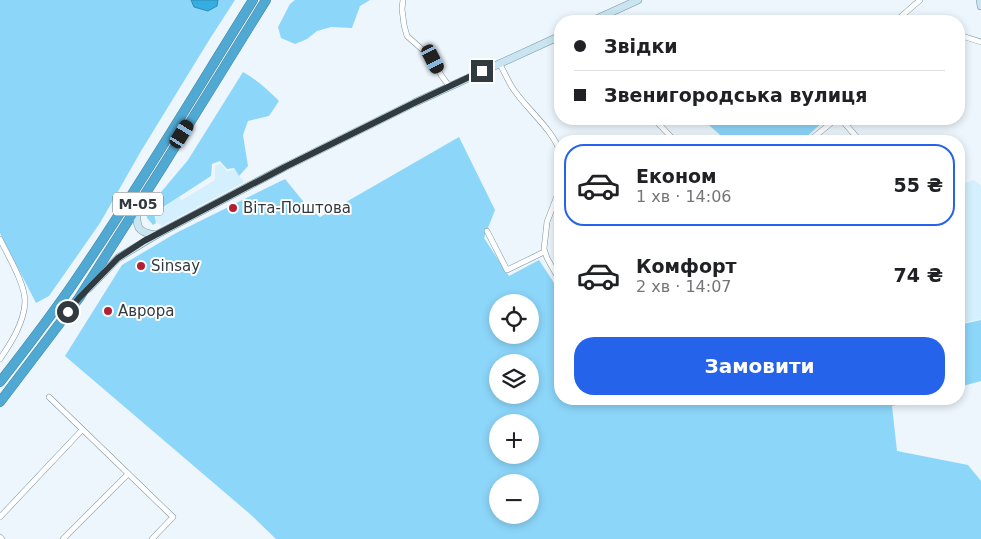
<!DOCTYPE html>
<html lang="uk">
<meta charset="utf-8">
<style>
body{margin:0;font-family:"DejaVu Sans",sans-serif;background:#f6f6f6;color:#202124;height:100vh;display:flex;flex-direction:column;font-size:19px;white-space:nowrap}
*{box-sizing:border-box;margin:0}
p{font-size:16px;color:#757577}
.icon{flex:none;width:28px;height:28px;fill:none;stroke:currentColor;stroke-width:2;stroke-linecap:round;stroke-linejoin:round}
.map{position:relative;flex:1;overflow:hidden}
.panel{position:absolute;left:554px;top:135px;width:411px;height:270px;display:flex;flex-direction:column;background:#fff;border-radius:20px;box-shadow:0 2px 8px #0003}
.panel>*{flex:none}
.guide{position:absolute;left:554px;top:15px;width:411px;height:110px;border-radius:20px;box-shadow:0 2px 8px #0003;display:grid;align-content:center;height:110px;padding:0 20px;background:#fff}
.tools{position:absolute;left:489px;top:294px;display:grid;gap:10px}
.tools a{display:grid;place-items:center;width:50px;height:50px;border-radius:50%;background:#fff;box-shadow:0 2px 8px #0003;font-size:25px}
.end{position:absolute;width:22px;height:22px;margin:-11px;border:6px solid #303a3f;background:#fff;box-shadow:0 0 0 2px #fff}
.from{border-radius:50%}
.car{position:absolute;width:15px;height:30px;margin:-15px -8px;border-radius:6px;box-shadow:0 0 4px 1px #0007;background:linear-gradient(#222 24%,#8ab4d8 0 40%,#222 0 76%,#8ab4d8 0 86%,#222 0)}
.guide b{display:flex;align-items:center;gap:18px;height:48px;font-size:19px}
.guide b+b{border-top:1px solid #e0e0e0}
.guide i{width:12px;height:12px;background:#202124}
ul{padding:9px 0 0;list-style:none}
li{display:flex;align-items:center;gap:15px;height:82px;margin:0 10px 8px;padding:0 10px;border:2px solid transparent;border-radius:20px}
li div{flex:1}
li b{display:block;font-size:19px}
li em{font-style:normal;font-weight:700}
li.current{border-color:#2563eb}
li>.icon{width:45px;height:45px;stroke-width:1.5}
.cta{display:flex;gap:10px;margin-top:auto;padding:10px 20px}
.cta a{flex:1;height:58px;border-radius:20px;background:#2563eb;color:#fff;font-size:20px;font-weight:700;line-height:58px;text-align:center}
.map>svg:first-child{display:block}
.built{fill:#d4effd}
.green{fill:#8cd6fa;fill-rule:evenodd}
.water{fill:#34aee0;stroke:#338bb0}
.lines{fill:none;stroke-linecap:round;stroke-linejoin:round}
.street-casing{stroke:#7a929f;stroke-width:6}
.secondary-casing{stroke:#7a929f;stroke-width:8}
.highway-casing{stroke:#45829f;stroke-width:10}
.street{stroke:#fff;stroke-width:5}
.secondary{stroke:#cae5f2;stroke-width:7}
.highway{stroke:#50a9d3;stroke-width:9}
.route{stroke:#303a3f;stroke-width:6}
.poi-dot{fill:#b22033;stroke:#fff;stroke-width:2}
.labels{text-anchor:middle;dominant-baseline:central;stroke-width:4;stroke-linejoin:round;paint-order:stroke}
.shield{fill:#fff;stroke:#6e7579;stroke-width:1}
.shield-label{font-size:14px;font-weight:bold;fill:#303a3f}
.poi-label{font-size:15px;fill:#303a3f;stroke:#fff;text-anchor:start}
</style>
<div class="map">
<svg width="981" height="539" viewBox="0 0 981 539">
<rect width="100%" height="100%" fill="#ecf6fc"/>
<g class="built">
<polygon points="221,164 227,172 234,169 244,182 162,226 156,221 155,214 179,197 182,200 215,180 215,166"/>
<polygon points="974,180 981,186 981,319 959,324 959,185"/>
</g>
<g class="green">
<polygon points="0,0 235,0 211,37 141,151 100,223 49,296 36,303 0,233"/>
<polygon points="295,0 370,0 360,6 352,28 331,27 317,31 307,39 295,44 281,38 278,27 290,4"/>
<path d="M 243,72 C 257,80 268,90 279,101 L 269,116 L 248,121 L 243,135 L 248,166 L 239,176 L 234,168 L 227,169 L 220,161 L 212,164 L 211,176 L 154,213 L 156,223 L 153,225 L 147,218 L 146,210 L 188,160 Z"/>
<polygon points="702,119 826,119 802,141 727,141"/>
<path d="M 459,137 L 495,210 L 484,238 L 509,276 L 539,260 L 560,292 L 560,399 L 918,399 L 892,406 L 897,451 L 968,465 L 981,481 L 981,539 L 276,539 L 250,514 L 65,356 L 122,265 L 176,233 L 285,179 L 307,206 L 320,217 ZM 498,302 L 530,302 L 530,335 L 498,335 ZM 498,362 L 530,362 L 530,395 L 498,395 ZM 498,422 L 530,422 L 530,455 L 498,455 ZM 498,482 L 530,482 L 530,515 L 498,515 Z"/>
<polygon points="981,320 981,381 959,387 959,325"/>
</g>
<polygon class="water" points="191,0 218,0 217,6 208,11 194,7"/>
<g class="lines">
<defs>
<g id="street">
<polyline points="403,0 402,9 404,25 407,36 433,59 441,75 449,86"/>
<polyline points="896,21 920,0"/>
<polyline points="959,35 981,42"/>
<path d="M 499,63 C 504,71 507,79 512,87 C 525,108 553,129 560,152"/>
<polyline points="654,119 675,141"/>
<polyline points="841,119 860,141"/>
<polyline points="809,141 836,119"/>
<polyline points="560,182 557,196 547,222 544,249 547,258 560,281"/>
<polyline points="487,231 507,270 544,252"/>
<path d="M 0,239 C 8,256 25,283 25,302 C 24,323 11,343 0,359"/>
<polyline points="49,397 173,517 152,539"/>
<polyline points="0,517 82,430"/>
<polyline points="0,537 2,539"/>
<polyline points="63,539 128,474"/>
</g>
<g id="secondary">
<polyline points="980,0 981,6"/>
<polyline points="592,21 638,0"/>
<path d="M 137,206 C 137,225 134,232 156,235"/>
<polyline points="88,289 118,258 156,235 285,167 414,103 560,36"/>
</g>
<g id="highway">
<path d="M 0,382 C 28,346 56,310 81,272 C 141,184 196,91 253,0"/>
<polyline points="0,402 79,298 163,166 266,0"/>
</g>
</defs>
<use href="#street" class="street-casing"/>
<use href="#secondary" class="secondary-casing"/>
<use href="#highway" class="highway-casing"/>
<use href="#street" class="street"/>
<use href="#secondary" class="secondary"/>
<use href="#highway" class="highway"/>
</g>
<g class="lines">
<polyline class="route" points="68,312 79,298 118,258 144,241 285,167 414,103 482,71"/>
</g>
<g class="poi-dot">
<circle cx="233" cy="208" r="5"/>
<circle cx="141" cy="266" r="5"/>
<circle cx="108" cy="311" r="5"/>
</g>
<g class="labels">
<rect class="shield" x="113" y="192.5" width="50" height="23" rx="4"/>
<g class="shield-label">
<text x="138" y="204">М-05</text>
</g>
<g class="poi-label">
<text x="243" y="208">Віта-Поштова</text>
<text x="151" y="266">Sinsay</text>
<text x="118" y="311">Аврора</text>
</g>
</g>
</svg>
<div class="tools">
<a><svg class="icon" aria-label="locate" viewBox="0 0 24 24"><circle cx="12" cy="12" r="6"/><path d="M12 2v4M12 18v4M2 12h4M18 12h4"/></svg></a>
<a><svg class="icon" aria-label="layers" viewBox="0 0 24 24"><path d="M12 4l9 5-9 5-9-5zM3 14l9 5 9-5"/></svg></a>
<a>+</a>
<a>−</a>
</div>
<i class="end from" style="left:68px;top:312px"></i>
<i class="end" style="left:482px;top:71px"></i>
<i class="car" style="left:433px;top:59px;rotate:153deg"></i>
<i class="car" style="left:182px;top:134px;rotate:32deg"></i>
<div class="guide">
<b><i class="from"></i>Звідки</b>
<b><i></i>Звенигородська вулиця</b>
</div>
<section class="panel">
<ul>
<li class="current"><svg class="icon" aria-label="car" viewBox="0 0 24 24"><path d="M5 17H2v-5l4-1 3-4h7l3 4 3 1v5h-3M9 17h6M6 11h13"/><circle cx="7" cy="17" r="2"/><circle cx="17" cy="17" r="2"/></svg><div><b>Економ</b><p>1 хв · 14:06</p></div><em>55 ₴</em></li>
<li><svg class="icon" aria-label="car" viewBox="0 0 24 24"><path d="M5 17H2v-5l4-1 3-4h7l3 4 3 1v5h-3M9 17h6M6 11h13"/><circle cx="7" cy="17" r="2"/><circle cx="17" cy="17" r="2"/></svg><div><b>Комфорт</b><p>2 хв · 14:07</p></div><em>74 ₴</em></li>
</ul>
<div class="cta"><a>Замовити</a></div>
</section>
</div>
